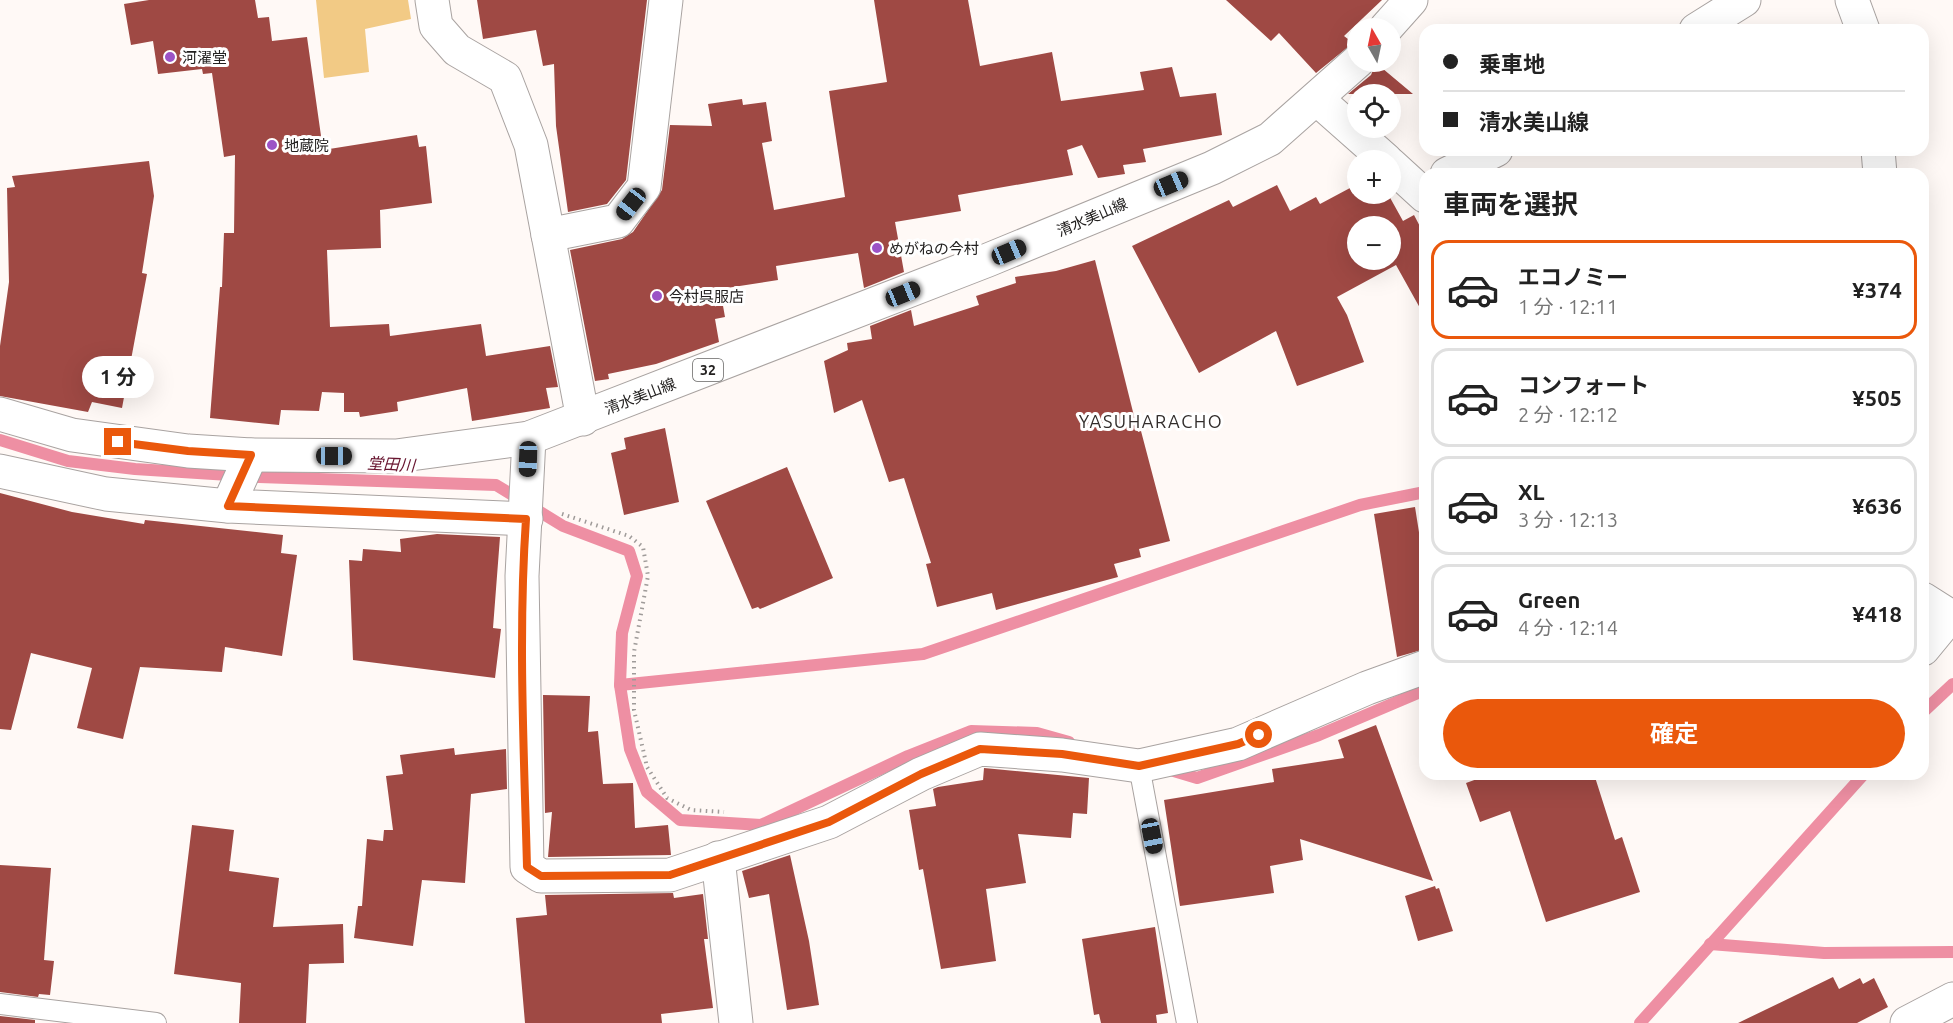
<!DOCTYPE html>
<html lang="ja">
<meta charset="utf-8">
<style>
body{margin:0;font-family:Ubuntu,"Noto Sans JP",sans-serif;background:#f2f2f2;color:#222;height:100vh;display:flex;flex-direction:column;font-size:22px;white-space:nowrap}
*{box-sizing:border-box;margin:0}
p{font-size:20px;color:#767676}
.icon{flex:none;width:33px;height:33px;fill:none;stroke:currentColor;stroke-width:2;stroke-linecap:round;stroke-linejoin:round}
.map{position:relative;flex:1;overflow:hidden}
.sheet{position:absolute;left:1419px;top:168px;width:510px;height:612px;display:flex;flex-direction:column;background:#fff;border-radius:18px;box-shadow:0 6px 24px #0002}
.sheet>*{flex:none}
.top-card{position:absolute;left:1419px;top:24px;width:510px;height:132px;border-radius:18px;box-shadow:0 6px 24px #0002;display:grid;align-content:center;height:132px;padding:0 24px;background:#fff}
.needle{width:39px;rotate:351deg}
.fabs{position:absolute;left:1347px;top:18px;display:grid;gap:12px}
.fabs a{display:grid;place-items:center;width:54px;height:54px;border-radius:50%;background:#fff;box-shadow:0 6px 24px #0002;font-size:30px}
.end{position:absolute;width:27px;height:27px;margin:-14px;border:8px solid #ea580c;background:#fff;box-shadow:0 0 0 3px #fff}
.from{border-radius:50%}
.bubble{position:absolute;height:42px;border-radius:21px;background:#fff;box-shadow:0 6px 24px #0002;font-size:20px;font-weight:700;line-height:42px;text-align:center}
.car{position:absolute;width:18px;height:36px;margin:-18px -9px;border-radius:8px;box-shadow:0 0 4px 2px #0007;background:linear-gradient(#222 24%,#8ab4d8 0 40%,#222 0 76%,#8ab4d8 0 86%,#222 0)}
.top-card b{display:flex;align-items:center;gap:21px;height:57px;font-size:22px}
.top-card b+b{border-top:2px solid #e0e0e0}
.top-card i{width:15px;height:15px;background:#222}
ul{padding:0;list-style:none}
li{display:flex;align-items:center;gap:18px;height:99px;margin:0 12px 9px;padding:0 12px;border:3px solid #e0e0e0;border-radius:18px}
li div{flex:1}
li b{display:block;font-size:22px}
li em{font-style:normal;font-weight:700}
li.selected{border-color:#ea580c}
li>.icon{width:54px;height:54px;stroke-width:1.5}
h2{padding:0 24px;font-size:27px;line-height:72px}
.cta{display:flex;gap:12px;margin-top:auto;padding:12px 24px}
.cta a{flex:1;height:69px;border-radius:36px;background:#ea580c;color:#fff;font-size:24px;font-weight:700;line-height:69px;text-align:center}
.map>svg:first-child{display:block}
.green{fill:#f2ca85}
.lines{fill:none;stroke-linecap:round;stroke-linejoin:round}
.stream{stroke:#ee8fa3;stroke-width:12}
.building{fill:#9f4944;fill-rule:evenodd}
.service-casing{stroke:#a9a3a1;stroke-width:22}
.minor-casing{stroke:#a9a3a1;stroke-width:35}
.primary-casing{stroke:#a9a3a1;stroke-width:35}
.path{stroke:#9f9b99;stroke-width:4;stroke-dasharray:1.5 4.5;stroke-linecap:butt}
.service{stroke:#fff;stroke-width:20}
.minor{stroke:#fff;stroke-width:33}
.primary{stroke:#fff;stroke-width:33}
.route{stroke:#ea580c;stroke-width:8}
.poi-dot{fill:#9c53c6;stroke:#fff;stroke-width:2}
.labels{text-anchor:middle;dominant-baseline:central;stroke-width:6;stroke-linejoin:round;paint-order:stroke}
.shield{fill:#fff;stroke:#656463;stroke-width:1.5}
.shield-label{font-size:14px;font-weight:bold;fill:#232120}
.poi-label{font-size:15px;fill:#232120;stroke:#fff;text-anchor:start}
.street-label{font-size:15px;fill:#232120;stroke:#fff}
.water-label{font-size:16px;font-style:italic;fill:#67142f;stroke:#fff}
.quarter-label{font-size:18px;letter-spacing:1.5px;fill:#322d2b;stroke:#fff}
</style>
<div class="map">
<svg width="1953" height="1023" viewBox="0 0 1953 1023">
<rect width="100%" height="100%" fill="#fff9f6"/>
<polygon class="green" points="316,0 408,0 411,19 365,29 369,72 324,78"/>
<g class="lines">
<g class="stream">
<polyline points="0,440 68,461 135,469 259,477 496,485 563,526 629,551 637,576 622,633 620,685 630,749 647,792 680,820 761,825 908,756 971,731 1037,733 1069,742"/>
<polyline points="620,685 923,654 1360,505 1425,492"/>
<polyline points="1923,712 1953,684"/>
<polyline points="1167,769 1197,778 1319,735 1425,690"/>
<polyline points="1710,944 1824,953 1953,952"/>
<polyline points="1640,1023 1864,774"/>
</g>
</g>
<g class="building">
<polygon points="149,0 255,0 258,18 269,17 272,41 307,37 323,150 417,135 419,147 426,146 432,203 380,210 381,248 327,250 330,327 389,324 390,336 481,324 486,356 550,346 558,387 546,388 550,408 472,421 467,388 397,402 398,411 360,417 359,412 344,412 344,393 322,392 319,411 281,410 279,425 210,418 220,287 222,287 224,233 234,233 235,155 224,157 212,73 203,74 202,69 158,74 153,41 131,45 124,4"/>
<polygon points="477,0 647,0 626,180 607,204 568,212 556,126 554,64 543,66 536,30 483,39"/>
<polygon points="874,0 968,0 980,66 1052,52 1061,101 1144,90 1140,72 1172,67 1180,97 1216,93 1222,135 1143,149 1146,162 1123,165 1125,174 1098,178 1082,145 1067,150 1073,175 958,195 961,211 895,222 904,272 864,288 858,253 776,266 778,280 720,289 725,317 715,319 719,342 656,364 608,374 609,379 595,381 570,250 622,239 633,232 662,190 670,125 712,126 708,104 742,99 743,105 766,102 772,141 762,143 774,210 845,197 829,91 887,82"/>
<polygon points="1226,0 1382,0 1344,36 1353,43 1316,73 1279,33 1271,41"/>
<polygon points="1376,63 1413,94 1348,94 1371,75"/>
<polygon points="149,161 154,196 142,273 147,274 122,408 92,402 88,412 0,396 0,346 9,282 7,188 15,187 12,176"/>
<path d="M 1277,185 L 1290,211 L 1316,197 L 1320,204 L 1350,188 L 1353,194 L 1388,194 L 1403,221 L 1414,215 L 1425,236 L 1425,317 L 1396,265 L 1337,297 L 1347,315 L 1364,362 L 1297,386 L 1276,331 L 1199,373 L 1132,246 L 1229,200 L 1233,207 ZM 1358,226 L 1390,226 L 1390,260 L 1358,260 Z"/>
<polygon points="1095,260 1138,432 1141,431 1170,541 1139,549 1141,557 1114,564 1118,577 996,610 992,593 937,607 926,564 931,563 904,478 889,482 862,400 834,413 824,361 848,350 847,343 872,339 870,326 911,310 914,326 979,305 976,296 1016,283 1015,277 1056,271"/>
<polygon points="665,428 679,502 624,515 611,453 626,449 624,438"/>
<polygon points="787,467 833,578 760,609 758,607 752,609 706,501"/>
<polygon points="0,493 72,512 144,524 145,520 283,535 281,553 297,555 282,656 225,647 222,672 140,667 123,739 77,728 92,668 31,653 11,730 0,729"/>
<polygon points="1415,507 1425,570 1425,649 1397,657 1374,514"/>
<polygon points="437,534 500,537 493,628 501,629 495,678 353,660 349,560 362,561 363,549 401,552 400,539"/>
<polygon points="543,695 590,696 588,732 598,731 603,784 633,783 635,828 668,825 671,855 548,857 552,812 545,813"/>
<polygon points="1376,725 1433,881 1300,839 1303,860 1270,866 1274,893 1180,906 1164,800 1274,782 1272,769 1344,758 1338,740"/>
<polygon points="454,748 455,755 506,749 507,789 471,794 465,883 422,880 413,946 354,938 358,906 362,906 367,839 383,841 384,830 393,830 386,776 403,774 400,755"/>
<polygon points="984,768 1089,778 1087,814 1073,813 1071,838 1018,834 1026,883 986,889 996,961 941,969 923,869 919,870 909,810 936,806 933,789 938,787 983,780"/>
<polygon points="1491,774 1594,774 1615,840 1622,837 1640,892 1546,922 1510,811 1480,822 1466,783"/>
<polygon points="192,825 234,830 229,871 279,878 273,927 343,924 344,963 309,964 306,1023 239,1023 241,983 174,974"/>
<polygon points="790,855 809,941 819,1005 787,1010 769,894 749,898 742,871"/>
<polygon points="0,865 51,868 44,960 54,961 50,995 39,994 38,997 0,992"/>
<polygon points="1435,886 1436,889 1439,888 1453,931 1418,941 1405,896"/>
<polygon points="673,893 674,898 703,894 708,939 704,939 713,1008 661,1014 662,1023 525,1023 516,918 547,915 545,895"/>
<polygon points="1155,927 1168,1013 1156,1015 1157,1023 1101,1023 1099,1014 1094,1015 1082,939"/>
<polygon points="1833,977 1839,989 1860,978 1863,984 1874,978 1888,1007 1857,1023 1738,1023"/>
<polygon points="0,1016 35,1020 35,1023 0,1023"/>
</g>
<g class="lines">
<defs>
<g id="service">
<polyline points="1139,766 1187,1023"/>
<polyline points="0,1004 156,1023"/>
</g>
<g id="minor">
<polyline points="432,0 436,26 457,50 505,78 531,145 583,419"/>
<polyline points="1852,0 1863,30"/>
<polyline points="1696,30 1744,0"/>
<polyline points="1317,99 1386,160"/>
<polyline points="1878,150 1880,174"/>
<polyline points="1390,164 1425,196"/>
<polyline points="1447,174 1496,150"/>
<polyline points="548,235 618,221 644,187 666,0"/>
<polyline points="529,438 522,576 527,867 541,876 670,875 829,822 921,774 980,749 1062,755 1139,766 1238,744 1367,688 1425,667"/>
<polyline points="0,471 106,494 228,506 526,519"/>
<polyline points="228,506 251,455"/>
<polyline points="1923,599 1953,618"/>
<polyline points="1923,649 1950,616"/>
<polyline points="718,858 736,1023"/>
<polyline points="1907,1023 1953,999"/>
</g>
<g id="primary">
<polyline points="1386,28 1411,0"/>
<polyline points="0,414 72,435 188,451 251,455 396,456 529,438 988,260 1212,168 1270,139 1358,61"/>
</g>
</defs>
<use href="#service" class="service-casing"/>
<use href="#minor" class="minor-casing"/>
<use href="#primary" class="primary-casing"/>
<polyline class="path" points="562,514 629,536 643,547 648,576 634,652 634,710 647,767 667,798 691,810 724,812"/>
<use href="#service" class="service"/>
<use href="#minor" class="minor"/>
<use href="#primary" class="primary"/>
</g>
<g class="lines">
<path class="route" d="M 118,442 L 188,451 L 251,455 L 228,506 L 526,519 C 518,635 524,751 527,867 L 541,876 L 670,875 L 829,822 L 921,774 L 980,749 L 1062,754 L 1139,766 L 1238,744 L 1259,735"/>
</g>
<g class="poi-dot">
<circle cx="170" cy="57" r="6"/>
<circle cx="272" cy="145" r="6"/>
<circle cx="877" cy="248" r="6"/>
<circle cx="657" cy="296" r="6"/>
</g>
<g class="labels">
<rect class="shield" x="693" y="359" width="30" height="22" rx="4.5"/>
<g class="shield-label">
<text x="708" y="370">32</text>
</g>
<g class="poi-label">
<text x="182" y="57">河濯堂</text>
<text x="284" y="145">地蔵院</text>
<text x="889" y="248">めがねの今村</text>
<text x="669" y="296">今村呉服店</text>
</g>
<g class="street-label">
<text transform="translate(1092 217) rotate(-23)">清水美山線</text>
<text transform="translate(640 396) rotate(-21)">清水美山線</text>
</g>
<g class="water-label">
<text transform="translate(391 464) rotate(3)">堂田川</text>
</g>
<g class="quarter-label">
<text x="1151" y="421">YASUHARACHO</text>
</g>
</g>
</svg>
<div class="fabs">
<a><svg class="needle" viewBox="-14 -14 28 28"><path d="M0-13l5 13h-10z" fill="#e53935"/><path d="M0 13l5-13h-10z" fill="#767676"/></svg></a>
<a><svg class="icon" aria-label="locate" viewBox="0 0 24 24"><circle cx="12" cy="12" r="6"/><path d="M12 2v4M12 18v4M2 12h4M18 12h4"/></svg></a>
<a>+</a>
<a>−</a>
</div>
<i class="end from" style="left:1259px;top:735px"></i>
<i class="end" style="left:118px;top:442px"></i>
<div class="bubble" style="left:82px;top:356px;width:72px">1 分</div>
<i class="car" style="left:1171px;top:184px;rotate:67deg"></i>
<i class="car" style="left:631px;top:204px;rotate:218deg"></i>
<i class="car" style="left:1009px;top:252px;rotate:67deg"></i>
<i class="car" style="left:903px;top:294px;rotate:68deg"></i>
<i class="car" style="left:334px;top:456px;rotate:90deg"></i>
<i class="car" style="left:528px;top:459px;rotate:182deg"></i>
<i class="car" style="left:1152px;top:836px;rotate:169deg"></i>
<div class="top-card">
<b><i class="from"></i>乗車地</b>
<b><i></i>清水美山線</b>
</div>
<section class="sheet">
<h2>車両を選択</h2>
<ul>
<li class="selected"><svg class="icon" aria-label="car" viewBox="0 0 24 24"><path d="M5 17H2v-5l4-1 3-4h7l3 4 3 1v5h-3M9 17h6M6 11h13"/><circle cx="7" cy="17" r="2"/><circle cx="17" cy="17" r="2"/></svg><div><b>エコノミー</b><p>1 分 · 12:11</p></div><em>¥374</em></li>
<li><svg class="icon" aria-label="car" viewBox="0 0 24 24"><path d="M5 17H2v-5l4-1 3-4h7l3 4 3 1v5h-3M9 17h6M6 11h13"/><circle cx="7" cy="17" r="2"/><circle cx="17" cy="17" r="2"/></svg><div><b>コンフォート</b><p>2 分 · 12:12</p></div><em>¥505</em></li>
<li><svg class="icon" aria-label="car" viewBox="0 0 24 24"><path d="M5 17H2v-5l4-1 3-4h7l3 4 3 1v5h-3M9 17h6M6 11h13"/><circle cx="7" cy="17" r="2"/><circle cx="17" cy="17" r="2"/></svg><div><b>XL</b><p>3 分 · 12:13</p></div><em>¥636</em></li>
<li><svg class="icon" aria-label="car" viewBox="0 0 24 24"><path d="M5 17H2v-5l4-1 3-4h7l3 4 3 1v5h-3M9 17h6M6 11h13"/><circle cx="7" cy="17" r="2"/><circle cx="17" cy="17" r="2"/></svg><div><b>Green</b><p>4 分 · 12:14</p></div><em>¥418</em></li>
</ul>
<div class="cta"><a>確定</a></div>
</section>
</div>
